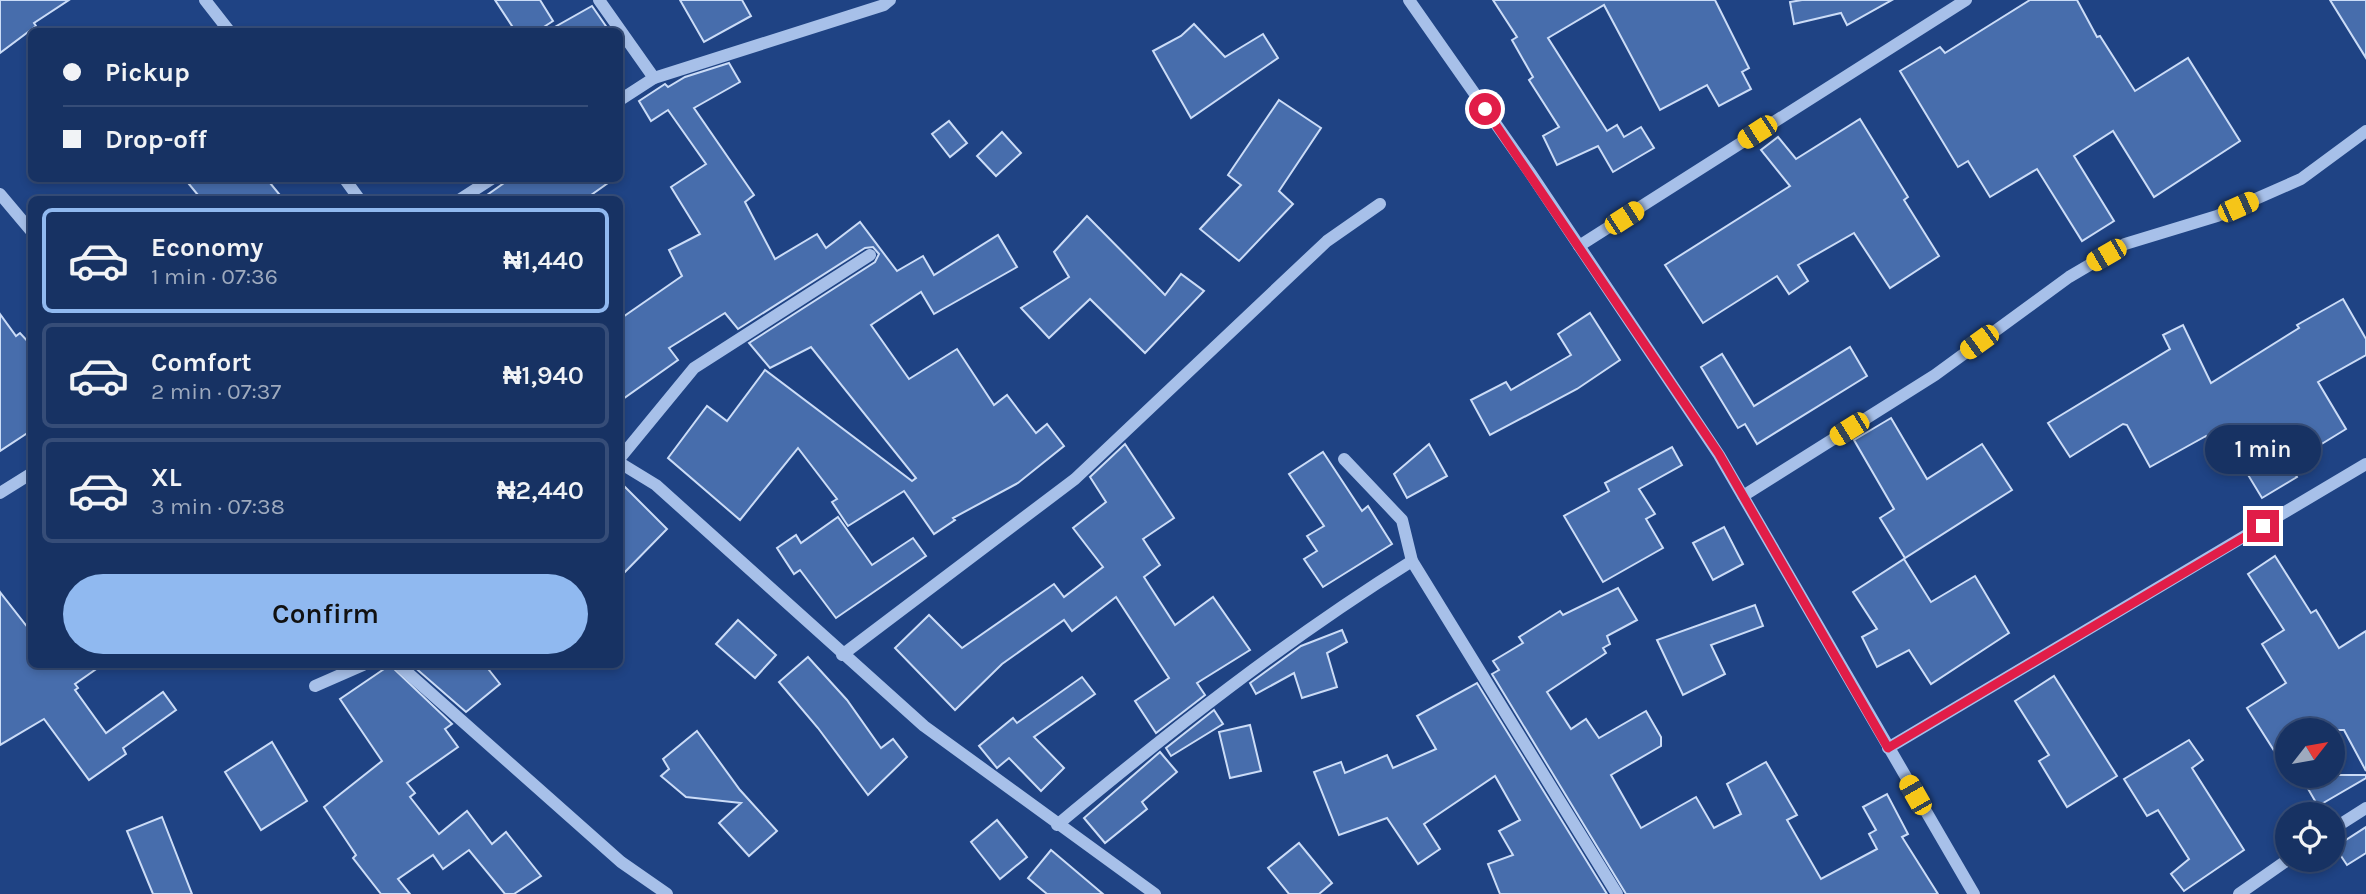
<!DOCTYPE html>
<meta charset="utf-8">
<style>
body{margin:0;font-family:Karla,sans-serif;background:#203a69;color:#f1f3f6;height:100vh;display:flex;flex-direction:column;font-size:26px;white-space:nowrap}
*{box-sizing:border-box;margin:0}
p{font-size:23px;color:#9eaabe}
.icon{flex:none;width:38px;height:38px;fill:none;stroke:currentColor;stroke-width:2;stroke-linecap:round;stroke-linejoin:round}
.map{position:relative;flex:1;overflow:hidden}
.details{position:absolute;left:28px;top:196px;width:595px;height:472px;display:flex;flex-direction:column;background:#173263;border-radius:10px;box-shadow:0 4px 10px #0003,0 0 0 2px #364d78}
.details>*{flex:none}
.hud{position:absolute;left:28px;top:28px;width:595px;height:154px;border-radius:10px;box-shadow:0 4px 10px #0003,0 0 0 2px #364d78;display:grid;align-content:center;height:154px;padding:0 35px;background:#173263}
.needle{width:46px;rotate:59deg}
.tools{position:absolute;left:2275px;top:718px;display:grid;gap:14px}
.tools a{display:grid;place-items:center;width:70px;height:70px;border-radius:50%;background:#173263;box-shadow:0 4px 10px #0003,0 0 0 2px #364d78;font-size:35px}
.end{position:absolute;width:32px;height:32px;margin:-16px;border:9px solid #e11d48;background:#fff;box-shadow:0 0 0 4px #fff}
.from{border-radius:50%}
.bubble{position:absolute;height:49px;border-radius:24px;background:#173263;box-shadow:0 4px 10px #0003,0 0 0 2px #364d78;font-size:23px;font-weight:600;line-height:49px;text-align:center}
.car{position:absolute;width:21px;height:42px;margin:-21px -10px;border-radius:9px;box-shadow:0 0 5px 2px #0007;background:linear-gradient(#f5c518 24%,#345 0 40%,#f5c518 0 76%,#345 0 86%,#f5c518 0)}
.hud b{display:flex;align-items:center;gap:24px;height:66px;font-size:26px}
.hud b+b{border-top:2px solid #364d78}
.hud i{width:18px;height:18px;background:#f1f3f6}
ul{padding:12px 0 0;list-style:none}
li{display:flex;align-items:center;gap:21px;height:105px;margin:0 14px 10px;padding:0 21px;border:4px solid #364d78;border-radius:10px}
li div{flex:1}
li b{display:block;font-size:26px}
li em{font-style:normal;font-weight:600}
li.current{border-color:#90b9f0}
li>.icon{width:63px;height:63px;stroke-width:1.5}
.cta{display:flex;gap:14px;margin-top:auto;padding:14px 35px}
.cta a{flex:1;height:80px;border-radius:42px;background:#90b9f0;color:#111;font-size:28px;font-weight:600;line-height:80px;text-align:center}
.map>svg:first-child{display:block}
.building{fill:#476dac;stroke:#cbdcf7;stroke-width:2}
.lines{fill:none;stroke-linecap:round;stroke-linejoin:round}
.minor{stroke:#a7c0e9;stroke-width:12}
.route{stroke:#e11d48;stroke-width:9}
</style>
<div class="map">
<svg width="2366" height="894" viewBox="0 0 2366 894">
<rect width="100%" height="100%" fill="#1f4384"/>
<g class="building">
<polygon points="0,0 69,0 34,23 36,26 0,53"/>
<polygon points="495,0 540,0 553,21 536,32 516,32"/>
<polygon points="680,0 742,0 751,16 704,42"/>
<polygon points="1493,0 1715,0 1749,68 1742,72 1751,89 1719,106 1707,85 1660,110 1604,5 1548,38 1607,131 1617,125 1624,137 1641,127 1654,148 1613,172 1598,146 1557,165 1543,136 1559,127 1529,80 1533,77 1512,40 1517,37"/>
<polygon points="1802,0 1892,0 1847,25 1841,13 1794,24 1790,2"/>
<polygon points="2030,0 2077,0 2097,37 2100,36 2135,91 2188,58 2240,141 2154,197 2113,131 2074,156 2114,221 2082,241 2037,169 1990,197 1968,161 1958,167 1900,71 1940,47 1945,53"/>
<polygon points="2330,0 2366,0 2366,58"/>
<polygon points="592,6 610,32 546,32"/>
<polygon points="1194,24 1225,57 1263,34 1278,58 1191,118 1153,51 1181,36"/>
<polygon points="729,63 740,82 694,108 754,195 745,202 775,259 817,234 826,248 860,222 897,271 923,256 934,275 998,235 1017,267 934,314 921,292 871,325 909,379 957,349 994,405 1007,395 1036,433 1047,424 1064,446 1018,483 953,518 955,520 934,534 904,491 848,526 832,502 837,499 798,448 740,520 668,458 707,406 727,421 765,370 912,481 916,478 811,347 770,368 749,343 875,262 879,254 873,247 865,248 738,329 725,313 669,348 678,360 620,401 620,319 682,276 669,250 700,234 671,187 706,164 668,110 651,121 639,101 665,84 668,87 685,77"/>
<polygon points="1279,100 1321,128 1279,191 1293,204 1239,261 1200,229 1241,185 1228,175"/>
<polygon points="1860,119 1908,197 1904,200 1939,256 1890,288 1854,233 1798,265 1808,281 1789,294 1777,276 1703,323 1665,265 1790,186 1761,150 1778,137 1796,159"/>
<polygon points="949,121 967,143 950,157 932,134"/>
<polygon points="1002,132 1021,153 996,176 977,156"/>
<polygon points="184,178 266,178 284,200 202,200"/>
<polygon points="511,178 615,178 584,200 480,200"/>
<polygon points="1087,216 1165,295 1181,274 1204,291 1145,353 1090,299 1049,338 1021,308 1069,277 1054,252"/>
<polygon points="2343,299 2366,339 2366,355 2318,382 2346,429 2289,464 2297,477 2262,498 2230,445 2216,453 2206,436 2150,467 2127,425 2123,424 2070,457 2048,423 2170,349 2163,335 2183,325 2211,383 2299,328 2297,325"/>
<polygon points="1590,313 1620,360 1577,389 1490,435 1471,400 1506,382 1511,390 1571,355 1558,334"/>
<polygon points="0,314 16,336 20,333 32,346 32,430 0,451"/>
<polygon points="1850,347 1867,376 1757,444 1745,424 1738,428 1701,367 1722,354 1754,406"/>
<polygon points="1891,418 1927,479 1982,444 2012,490 1905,558 1880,518 1894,509 1854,440"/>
<polygon points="1125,444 1174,518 1143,539 1160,565 1144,577 1175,625 1213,597 1250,650 1197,683 1205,695 1156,733 1135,701 1169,678 1116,597 1072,631 1064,620 1002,664 955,710 895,648 929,615 962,648 1054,584 1064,597 1103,567 1073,528 1106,502 1090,477"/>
<polygon points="1429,444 1447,476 1407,498 1394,474"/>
<polygon points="1672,447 1682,465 1639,489 1655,514 1646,519 1663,548 1603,582 1564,516 1609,491 1605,483"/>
<polygon points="1323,452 1362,511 1368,506 1392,544 1323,587 1304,559 1317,551 1307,536 1324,526 1289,474"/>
<polygon points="620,482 667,529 620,577"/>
<polygon points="838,517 872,565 913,538 926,556 836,618 800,570 794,574 777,548 796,535 801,543"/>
<polygon points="1724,527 1743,564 1713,580 1693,543"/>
<polygon points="2275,556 2311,613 2316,610 2339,648 2366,631 2366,771 2344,730 2287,730 2287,771 2247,708 2286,683 2262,644 2284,630 2248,574"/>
<polygon points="1904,559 1931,602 1975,576 2009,633 1931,684 1909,650 1877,667 1862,637 1877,629 1853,592"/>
<polygon points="1618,588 1637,620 1607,636 1610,644 1603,648 1606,653 1547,692 1571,729 1586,719 1599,738 1646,711 1661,737 1661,746 1611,775 1641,828 1696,797 1714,828 1741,814 1727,784 1766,762 1797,815 1787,820 1821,879 1877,849 1869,834 1876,830 1863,807 1887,794 1908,834 1902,837 1938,894 1626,894 1492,674 1499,670 1493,661 1523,643 1519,637 1560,611 1563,615"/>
<polygon points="0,592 32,633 32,665 102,665 75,684 78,688 75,690 106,733 163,692 176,710 123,748 126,754 89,780 44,719 0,745"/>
<polygon points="1755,605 1763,626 1711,645 1725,674 1683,695 1657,640"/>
<polygon points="738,620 776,655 755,678 716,644"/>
<polygon points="1342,630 1347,642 1327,653 1337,687 1302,698 1294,673 1256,694 1250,683 1301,646"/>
<polygon points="808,657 847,700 881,748 893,739 907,757 868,795 818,728 779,682"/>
<polygon points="390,665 452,724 445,729 458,747 407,783 415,793 410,797 439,834 467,811 492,844 506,832 541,876 514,894 505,894 469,850 443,869 433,855 398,879 410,894 381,894 353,858 356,855 324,807 382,761 340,699"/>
<polygon points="412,665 485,665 500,684 466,712"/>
<polygon points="2054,676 2117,776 2067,807 2039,761 2049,755 2015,701"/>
<polygon points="1082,677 1095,694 1034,737 1064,768 1041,791 1009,758 997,768 979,746 1013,718 1017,723"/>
<polygon points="1477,683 1607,894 1500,894 1488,864 1513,855 1499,831 1520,820 1495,776 1424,824 1440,849 1418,864 1387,818 1339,835 1314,772 1341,762 1345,773 1387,755 1393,768 1436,749 1417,716"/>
<polygon points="1214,710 1223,724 1171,756 1166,748"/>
<polygon points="1250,725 1261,771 1230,778 1219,732"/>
<polygon points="697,731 740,790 777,831 749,856 719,823 741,803 686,797 661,776 669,769 663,759"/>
<polygon points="2189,740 2203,760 2192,768 2244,850 2184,891 2171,874 2189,859 2158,810 2147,816 2124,779"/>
<polygon points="272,742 307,801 261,830 225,772"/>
<polygon points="1160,752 1177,772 1142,802 1147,809 1105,843 1084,818"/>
<polygon points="2300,775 2366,775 2366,778 2318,806"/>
<polygon points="162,817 192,894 153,894 127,831"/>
<polygon points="997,820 1027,857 1000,879 971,842"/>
<polygon points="2366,827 2366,853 2347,865 2335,847"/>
<polygon points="1299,843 1332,883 1319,894 1289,894 1268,868"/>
<polygon points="1051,850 1103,894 1047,894 1028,878"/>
</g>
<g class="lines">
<g class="minor">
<polyline points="205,0 230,32"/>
<polyline points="599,0 654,78"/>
<polyline points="1409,0 1531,174 1719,455 1974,894"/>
<polyline points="620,100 654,78 884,5 890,0"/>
<polyline points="344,178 360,200"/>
<polyline points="0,194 32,232"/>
<polyline points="459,200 493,178"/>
<polyline points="1579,246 1966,0"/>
<polyline points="620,458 694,368 870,255"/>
<polyline points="1344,459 1402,520 1412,561 1617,894"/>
<polyline points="620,463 656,485 924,726 1155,894"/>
<polyline points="0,493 32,473"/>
<polyline points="1743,496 1935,375 2069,277 2125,244 2217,216 2301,179 2366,131"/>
<polyline points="842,655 1075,479 1327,241 1380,204"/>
<polyline points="399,665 621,862 667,894"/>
<polyline points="315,686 363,665"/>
<polyline points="1888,748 2366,464"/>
<path d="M 1057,825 C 1171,730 1286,640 1412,561"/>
<polyline points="2333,829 2366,808"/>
<polyline points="2239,894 2289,859"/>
</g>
</g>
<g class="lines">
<polyline class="route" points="1485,109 1719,454 1888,748 2263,526"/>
</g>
</svg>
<div class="tools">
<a><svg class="needle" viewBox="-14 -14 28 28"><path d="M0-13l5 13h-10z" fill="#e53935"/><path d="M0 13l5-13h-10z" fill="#9eaabe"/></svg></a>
<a><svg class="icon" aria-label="locate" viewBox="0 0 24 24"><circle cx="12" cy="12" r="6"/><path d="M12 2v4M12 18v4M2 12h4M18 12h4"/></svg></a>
</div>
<i class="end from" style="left:1485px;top:109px"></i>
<i class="end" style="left:2263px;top:526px"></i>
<div class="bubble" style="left:2205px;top:425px;width:116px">1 min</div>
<i class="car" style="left:1757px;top:132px;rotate:237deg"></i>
<i class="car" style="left:2238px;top:207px;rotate:66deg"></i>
<i class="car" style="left:1624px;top:218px;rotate:57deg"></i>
<i class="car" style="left:2106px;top:255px;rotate:240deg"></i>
<i class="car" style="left:1979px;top:342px;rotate:234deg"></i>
<i class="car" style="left:1849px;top:429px;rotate:238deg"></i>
<i class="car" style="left:1915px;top:795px;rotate:330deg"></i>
<div class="hud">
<b><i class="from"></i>Pickup</b>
<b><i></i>Drop-off</b>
</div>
<section class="details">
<ul>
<li class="current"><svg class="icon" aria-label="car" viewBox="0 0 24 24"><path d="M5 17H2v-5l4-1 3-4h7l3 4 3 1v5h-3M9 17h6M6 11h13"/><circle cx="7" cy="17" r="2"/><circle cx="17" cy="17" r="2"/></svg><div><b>Economy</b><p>1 min · 07:36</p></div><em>₦1,440</em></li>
<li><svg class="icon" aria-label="car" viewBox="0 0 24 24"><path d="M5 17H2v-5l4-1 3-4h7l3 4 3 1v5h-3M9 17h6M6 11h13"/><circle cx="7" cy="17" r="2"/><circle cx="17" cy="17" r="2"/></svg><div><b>Comfort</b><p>2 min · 07:37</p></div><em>₦1,940</em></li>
<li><svg class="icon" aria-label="car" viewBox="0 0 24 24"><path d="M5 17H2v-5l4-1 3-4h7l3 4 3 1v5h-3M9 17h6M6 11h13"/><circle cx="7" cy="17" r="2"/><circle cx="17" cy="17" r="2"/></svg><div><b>XL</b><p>3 min · 07:38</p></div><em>₦2,440</em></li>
</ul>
<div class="cta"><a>Confirm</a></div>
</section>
</div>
